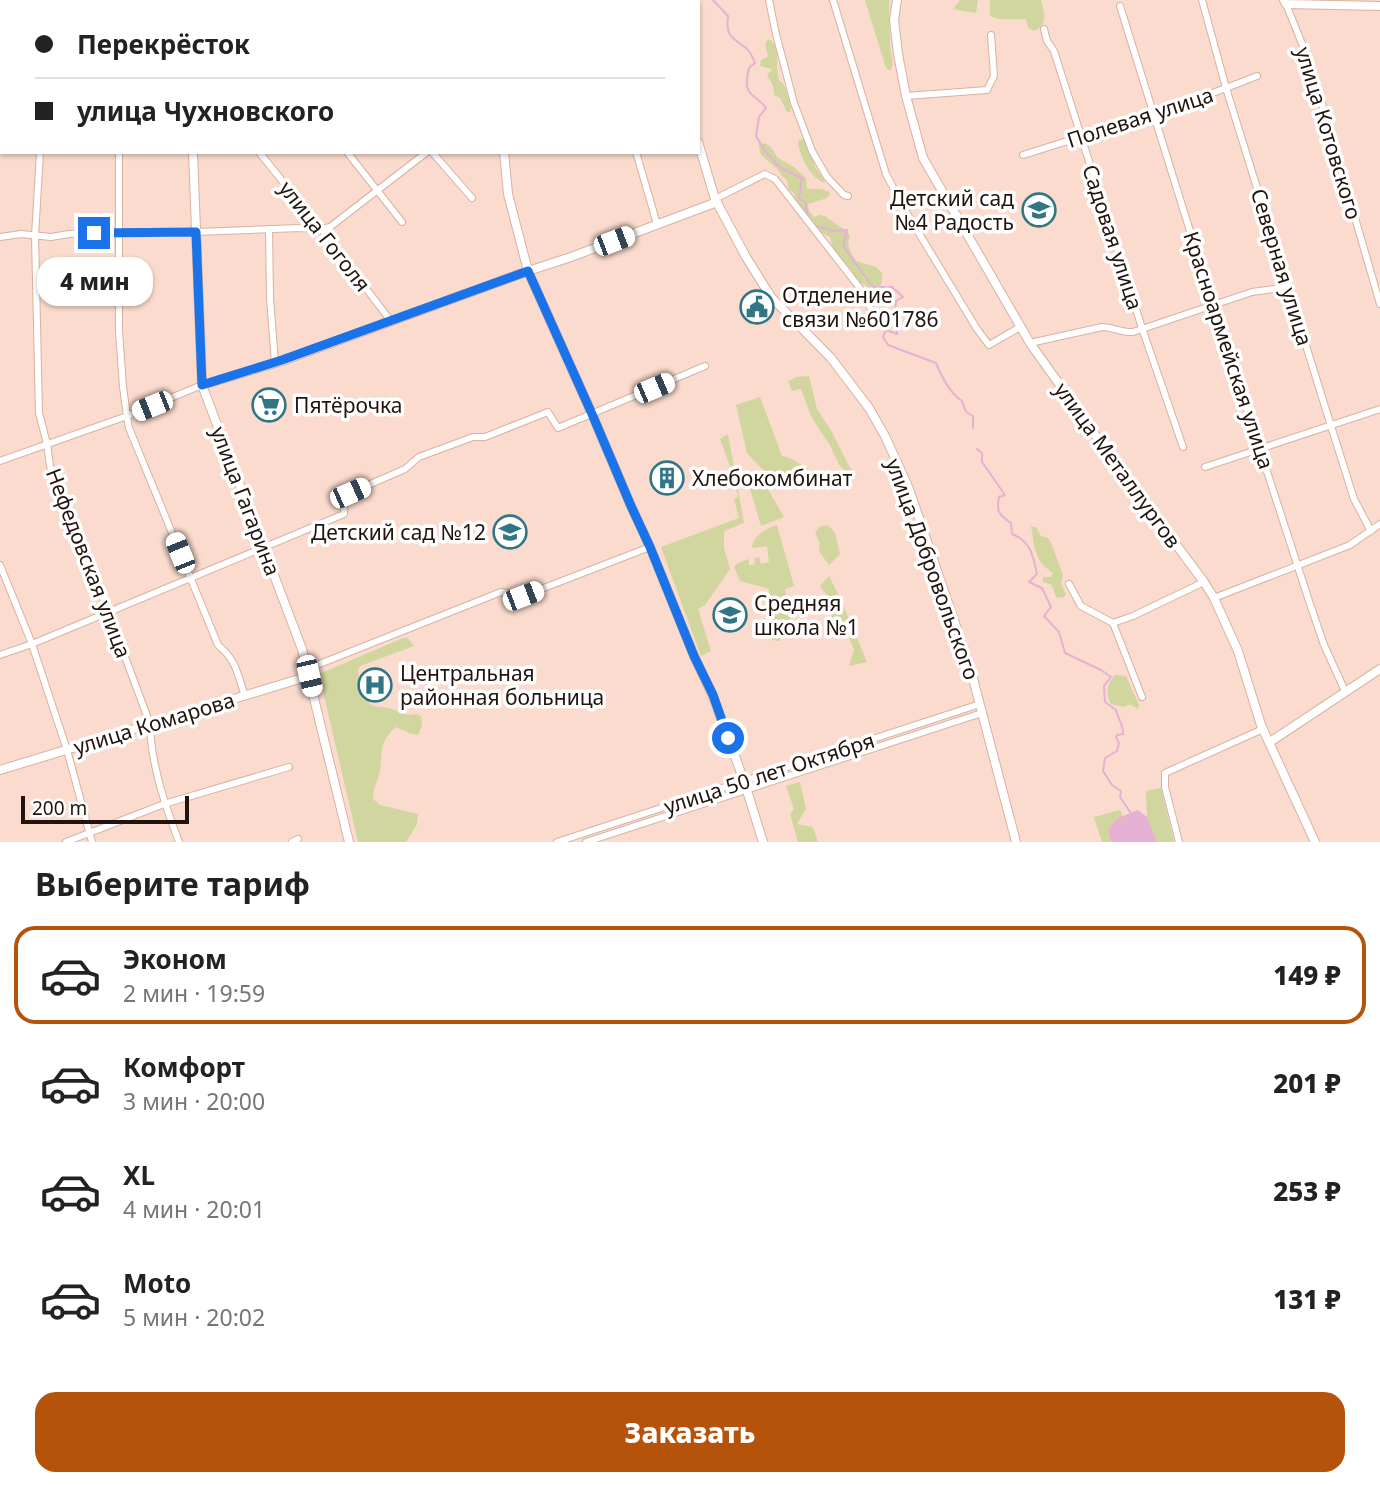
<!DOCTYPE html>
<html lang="ru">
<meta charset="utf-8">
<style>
body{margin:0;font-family:"Noto Sans",sans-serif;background:#f2f2f2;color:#222;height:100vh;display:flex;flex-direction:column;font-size:26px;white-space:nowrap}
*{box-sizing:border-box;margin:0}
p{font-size:23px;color:#767676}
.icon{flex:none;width:38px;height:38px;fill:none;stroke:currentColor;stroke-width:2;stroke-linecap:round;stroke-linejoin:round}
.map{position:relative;height:842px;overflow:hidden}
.drawer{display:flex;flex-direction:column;background:#fff;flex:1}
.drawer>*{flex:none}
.guide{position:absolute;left:0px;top:0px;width:700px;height:154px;box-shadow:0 2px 5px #0004;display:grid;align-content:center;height:154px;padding:0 35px;background:#fff}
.scale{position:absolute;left:21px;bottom:18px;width:168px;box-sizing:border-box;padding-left:7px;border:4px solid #21140e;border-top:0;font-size:19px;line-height:24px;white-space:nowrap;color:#21140e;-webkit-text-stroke:5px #fff;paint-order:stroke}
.end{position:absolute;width:32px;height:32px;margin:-16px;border:9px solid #1a73e8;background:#fff;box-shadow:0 0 0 4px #fff}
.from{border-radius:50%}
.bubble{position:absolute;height:49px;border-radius:21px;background:#fff;box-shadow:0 2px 5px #0004;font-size:23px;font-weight:800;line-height:49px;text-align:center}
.car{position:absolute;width:21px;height:42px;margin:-21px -10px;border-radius:9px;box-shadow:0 0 5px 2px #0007;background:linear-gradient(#fff 24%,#345 0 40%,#fff 0 76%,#345 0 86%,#fff 0)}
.guide b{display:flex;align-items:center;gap:24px;height:66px;font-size:26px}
.guide b+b{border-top:2px solid #e0e0e0}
.guide i{width:18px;height:18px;background:#222}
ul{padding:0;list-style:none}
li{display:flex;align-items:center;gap:21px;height:98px;margin:0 14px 10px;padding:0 21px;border:4px solid transparent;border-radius:21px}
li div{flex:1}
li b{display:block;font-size:26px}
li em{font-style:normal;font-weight:800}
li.current{border-color:#b45309}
li>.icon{width:63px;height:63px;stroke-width:1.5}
h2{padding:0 35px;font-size:32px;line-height:84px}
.action{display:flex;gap:14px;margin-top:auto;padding:14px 35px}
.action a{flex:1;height:80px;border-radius:21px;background:#b45309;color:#fff;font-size:28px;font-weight:800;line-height:80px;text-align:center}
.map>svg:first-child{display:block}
.green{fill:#d1d69f}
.water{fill:#e5b1d4}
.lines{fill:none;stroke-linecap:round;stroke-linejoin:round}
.stream{stroke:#e5b1d4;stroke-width:2}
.street-casing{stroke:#d8b2a1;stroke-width:8}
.secondary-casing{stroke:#d8b2a1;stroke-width:10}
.street{stroke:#fff;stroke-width:6}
.secondary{stroke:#fff;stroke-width:8}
.route{stroke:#1a73e8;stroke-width:9}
.labels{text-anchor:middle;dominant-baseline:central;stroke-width:7;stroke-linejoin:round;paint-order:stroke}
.street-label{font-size:21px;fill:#21140e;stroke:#fff}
.poi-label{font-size:21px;fill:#21140e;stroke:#fff;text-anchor:start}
</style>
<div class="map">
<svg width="1380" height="842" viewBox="0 0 1380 842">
<rect width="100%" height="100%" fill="#fadbcd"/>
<g class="green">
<polygon points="865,0 889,0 890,45 893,64 891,70 888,70 885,65"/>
<polygon points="960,0 978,0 976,13 953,9"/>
<path d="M 990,0 L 1041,0 C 1044,14 1049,23 1034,31 L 1028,28 L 1026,19 L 1000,19 L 990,16 Z"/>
<path d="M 768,39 L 772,41 C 781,54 775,61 778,75 C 780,84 779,78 784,85 C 787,92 789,101 791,108 L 790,112 L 787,112 L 780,98 L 774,95 L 773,86 L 767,75 L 768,73 L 771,72 L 771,69 L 760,66 L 761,60 L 768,56 L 765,44 Z"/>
<path d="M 802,139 L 806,141 L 815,167 L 824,180 L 825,183 C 811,179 799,156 798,141 Z"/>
<path d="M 759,143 L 766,144 L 770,146 L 778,158 L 794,167 L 806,178 L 807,189 L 821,189 L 829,192 L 830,194 L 827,198 L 808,204 L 809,211 L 814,217 L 819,215 L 825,216 L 848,232 L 850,237 C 845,245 852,254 856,261 L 876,267 L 882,273 C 882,281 882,289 874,293 L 864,284 L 858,283 L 850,268 L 834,253 L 830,237 L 815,229 L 796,204 L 794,193 L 789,190 L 787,180 C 781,176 780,172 775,167 C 767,159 758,157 759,143 Z"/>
<polygon points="809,376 817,409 833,434 849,466 857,477 854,479 839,465 830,445 821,432 811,416 801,389 792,391 788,381 796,377"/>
<polygon points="760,397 782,456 790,458 809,469 774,482 747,453 736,405"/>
<polygon points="728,434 744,523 724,531 724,548 730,569 705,605 698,609 711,651 701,656 661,547 739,518 734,499 738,497 731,469 720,439"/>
<polygon points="761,477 784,517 761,526 750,489 753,480"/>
<path d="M 777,525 L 794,586 L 785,589 L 792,627 L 781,627 L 780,641 L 772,640 L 769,589 L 740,581 L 734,567 L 738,563 L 749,559 L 749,565 L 754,565 L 755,558 L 759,557 L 761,564 L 769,562 L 767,546 L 752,548 C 754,534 766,529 777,525 Z"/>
<polygon points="828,525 835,533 840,554 829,565 819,551 820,543 815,533 819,527"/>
<path d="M 1031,526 L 1037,528 L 1041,536 L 1048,538 L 1051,543 L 1063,575 L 1061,583 L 1066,594 L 1063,598 L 1056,597 L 1052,585 L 1043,582 L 1043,577 L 1051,577 L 1053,573 C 1033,560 1035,547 1031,526 Z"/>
<polygon points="829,576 841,600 867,662 849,666 854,650 845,628 833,625 831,613 834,605 820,586"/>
<path d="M 403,638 L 408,638 L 414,646 L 360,666 L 358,671 L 361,690 L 362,695 L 369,703 L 373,706 L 389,708 L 408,715 L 417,714 L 421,716 L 422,726 L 418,735 L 409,733 L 396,727 C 379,742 383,750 380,770 C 378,780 373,788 373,799 L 380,805 L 418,814 L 417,824 L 406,842 L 358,842 L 319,674 Z"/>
<path d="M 1115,675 L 1126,676 L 1139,705 L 1138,709 L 1130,704 L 1124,707 L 1111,704 C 1105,693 1107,684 1115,675 Z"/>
<polygon points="800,782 806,809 797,824 813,827 818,842 798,842 790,814 794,809 786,786"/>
<polygon points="1161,788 1174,842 1157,842 1147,817 1146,791"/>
<polygon points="1120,810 1123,817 1116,819 1108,830 1111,842 1102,842 1094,817"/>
</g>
<polygon class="water" points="1138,810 1147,817 1157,842 1111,842 1108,830 1116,819"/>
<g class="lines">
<g class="stream">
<path d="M 713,0 L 728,16 C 725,35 732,38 746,48 C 750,51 753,58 755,63 L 749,68 C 748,73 746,81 747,86 C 748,96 761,99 766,108 L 759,117 L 756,136 L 766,152 L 781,168 L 802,178 L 799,198 L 805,202 L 808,218"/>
<path d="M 814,225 L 833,231 L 847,230 L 843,246 L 873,287 L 892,287 L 903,297 L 896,301 L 895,319 L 897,334 L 886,330 L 883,337 L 888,345 L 936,363 C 942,377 949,392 962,401 L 966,412 L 973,416 L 973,428"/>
<path d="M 977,449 L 982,453 L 982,462 L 1005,495 L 999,497 C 996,511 999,515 1011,523 L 1012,534 C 1031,542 1033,555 1037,574 L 1029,582 L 1042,588 L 1051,607 L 1044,616 L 1059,632 L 1065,653 L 1101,670 L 1111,677 L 1104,686 L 1105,702 L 1116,710 C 1118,718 1124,727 1123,734 L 1117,735 L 1116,737 L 1119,743 L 1117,751 L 1105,758 L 1103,771 L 1112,785 L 1121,791 L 1120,797 L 1132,815"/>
</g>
<defs>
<g id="street">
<polyline points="123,0 123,2"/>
<polyline points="222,0 223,2"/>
<polyline points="311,0 312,2"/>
<polyline points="393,0 395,2"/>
<polyline points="485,0 487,2"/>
<polyline points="587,0 588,2"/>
<polyline points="595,0 595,2"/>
<polyline points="769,0 776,34 794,103 812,151 827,177 844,195 848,196"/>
<polyline points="833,0 886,174 906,212 977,329 989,345 1020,327"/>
<polyline points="1202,0 1226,88 1331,426 1354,499 1371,531"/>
<polyline points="54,2 54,0"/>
<polyline points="213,2 215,0"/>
<polyline points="416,2 418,0"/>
<polyline points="1286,4 1311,66 1380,304"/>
<polyline points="1120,6 1213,305 1310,604 1324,645 1345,691"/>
<polyline points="1044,29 1047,41 1054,51 1142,328 1183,447"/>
<polyline points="906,96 987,90 994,76 991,35"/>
<path d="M 40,152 L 35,236 L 39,413 L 47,444 L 50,466 L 108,611 L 150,724 C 151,765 165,805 179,842"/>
<path d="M 119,152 L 119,331 L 123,387 L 127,416 L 129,428 L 218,645 C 237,661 237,673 245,696"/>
<polyline points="259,152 321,229 390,320"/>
<polyline points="347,152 402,222"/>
<polyline points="432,152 472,198"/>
<polyline points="636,152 657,224"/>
<path d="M 1023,155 C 1101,130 1180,107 1257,76"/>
<polyline points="715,199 765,174 775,179 859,287 870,307"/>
<polyline points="269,229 270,298 275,363"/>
<polyline points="0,237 21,234 51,237 69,234 119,232 196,232 300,228 321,229 330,227 427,152"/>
<path d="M 1030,343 L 1102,327 C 1113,327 1122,333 1133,332 L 1252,292 L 1288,287"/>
<polyline points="0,461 127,416 202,385"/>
<polyline points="1205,467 1380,409"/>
<polyline points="0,565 32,644 67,750 92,842"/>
<polyline points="1069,584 1081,606 1113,623 1142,697"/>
<polyline points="1214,598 1350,545 1380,524"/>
<polyline points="1113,623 1133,616 1204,582"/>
<polyline points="0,655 32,644 344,514 343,496 405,469 419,457 473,437 485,437 548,412 558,428 705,366"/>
<polyline points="307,669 501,592 523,596 650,547"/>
<polyline points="66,842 164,804 289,767"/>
<polyline points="292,842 298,839"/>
<polyline points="557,842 980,704"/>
<polyline points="586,842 982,713"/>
<polyline points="1179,842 1165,787 1165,773 1263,729"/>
</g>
<g id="secondary">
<polyline points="897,0 894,20 898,54 906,96 923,158 1030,343 1121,471 1204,582 1214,598 1238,651 1261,725 1315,842"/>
<polyline points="1284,0 1286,4 1380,6"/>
<polyline points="197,2 197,0"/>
<polyline points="644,2 651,0"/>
<polyline points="675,2 675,0"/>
<polyline points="698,142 715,199 746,257 771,297 831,358 869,408 885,436 909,489 970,667 1016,842"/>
<polyline points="193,152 202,385 302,649 349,842"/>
<polyline points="504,152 508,194 528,271 592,414 631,506 650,547 694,656 713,696 744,781 763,842"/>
<polyline points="202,385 282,361 528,271 571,257 717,202"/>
<polyline points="1270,742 1380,669"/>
<polyline points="0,770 309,676"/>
</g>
</defs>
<use href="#street" class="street-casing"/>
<use href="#secondary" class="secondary-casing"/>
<use href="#street" class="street"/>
<use href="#secondary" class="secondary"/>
</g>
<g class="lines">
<polyline class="route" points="94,233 196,232 202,385 282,360 528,271 592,414 631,506 650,547 694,656 713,695 728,738"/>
</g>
<defs>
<symbol id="school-ring" viewBox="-11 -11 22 22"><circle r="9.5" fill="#fff" stroke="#307684" stroke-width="1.5"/><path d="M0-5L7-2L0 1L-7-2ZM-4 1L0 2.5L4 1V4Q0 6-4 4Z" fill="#307684"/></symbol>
<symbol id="civic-ring" viewBox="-11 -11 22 22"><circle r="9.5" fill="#fff" stroke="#307684" stroke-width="1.5"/><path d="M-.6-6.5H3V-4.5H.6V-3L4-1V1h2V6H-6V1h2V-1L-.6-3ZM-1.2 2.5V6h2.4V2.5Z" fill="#307684"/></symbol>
<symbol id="supermarket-ring" viewBox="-11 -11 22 22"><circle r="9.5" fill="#fff" stroke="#307684" stroke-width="1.5"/><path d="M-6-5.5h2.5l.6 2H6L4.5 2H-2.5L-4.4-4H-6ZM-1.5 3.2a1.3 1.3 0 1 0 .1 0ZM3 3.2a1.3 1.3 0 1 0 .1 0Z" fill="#307684"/></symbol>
<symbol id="building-ring" viewBox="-11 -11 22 22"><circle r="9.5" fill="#fff" stroke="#307684" stroke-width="1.5"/><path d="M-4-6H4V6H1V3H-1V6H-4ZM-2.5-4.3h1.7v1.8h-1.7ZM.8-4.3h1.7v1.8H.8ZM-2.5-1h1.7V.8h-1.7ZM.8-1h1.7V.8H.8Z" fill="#307684"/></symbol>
<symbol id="hospital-ring" viewBox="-11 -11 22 22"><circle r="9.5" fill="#fff" stroke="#307684" stroke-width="1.5"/><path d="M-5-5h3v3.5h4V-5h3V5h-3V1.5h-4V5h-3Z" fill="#307684"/></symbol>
</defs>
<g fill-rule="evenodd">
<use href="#school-ring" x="1020" y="191" width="38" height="38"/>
<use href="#civic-ring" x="738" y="288" width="38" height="38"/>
<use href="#supermarket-ring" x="250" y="386" width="38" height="38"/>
<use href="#building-ring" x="648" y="459" width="38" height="38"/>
<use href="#school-ring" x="491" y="513" width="38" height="38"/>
<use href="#school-ring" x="711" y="596" width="38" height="38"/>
<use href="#hospital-ring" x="356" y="666" width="38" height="38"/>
</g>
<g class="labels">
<g class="street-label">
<text transform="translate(1140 117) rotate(-18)">Полевая улица</text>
<text transform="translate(1329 133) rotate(73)">улица Котовского</text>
<text transform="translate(325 236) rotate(52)">улица Гоголя</text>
<text transform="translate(1113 237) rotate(72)">Садовая улица</text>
<text transform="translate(1282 267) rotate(73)">Северная улица</text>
<text transform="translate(1229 350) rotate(72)">Красноармейская улица</text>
<text transform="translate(1118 465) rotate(54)">улица Металлургов</text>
<text transform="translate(246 501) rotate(69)">улица Гагарина</text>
<text transform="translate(89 563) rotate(69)">Нефедовская улица</text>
<text transform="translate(933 569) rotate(70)">улица Добровольского</text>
<text transform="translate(154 723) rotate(-17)">улица Комарова</text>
<text transform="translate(769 773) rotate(-18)">улица 50 лет Октября</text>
</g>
<g class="poi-label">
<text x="1014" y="198" text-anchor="end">Детский сад<tspan x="1014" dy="24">№4 Радость</tspan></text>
<text x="782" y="295">Отделение<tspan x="782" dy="24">связи №601786</tspan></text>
<text x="294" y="405">Пятёрочка</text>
<text x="692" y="478">Хлебокомбинат</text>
<text x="486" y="532" text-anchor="end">Детский сад №12</text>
<text x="754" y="603">Средняя<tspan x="754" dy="24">школа №1</tspan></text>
<text x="400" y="673">Центральная<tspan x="400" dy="24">районная больница</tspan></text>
</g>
</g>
</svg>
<div class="scale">200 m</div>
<i class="end from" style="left:728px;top:738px"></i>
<i class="end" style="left:94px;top:233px"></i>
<div class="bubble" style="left:37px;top:257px;width:116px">4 мин</div>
<i class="car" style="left:614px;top:241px;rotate:69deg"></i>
<i class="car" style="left:654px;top:388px;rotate:67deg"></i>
<i class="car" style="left:152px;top:406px;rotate:248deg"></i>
<i class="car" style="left:350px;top:493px;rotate:66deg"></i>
<i class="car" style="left:180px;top:553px;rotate:338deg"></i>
<i class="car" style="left:523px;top:596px;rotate:69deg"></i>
<i class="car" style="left:309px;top:676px;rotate:167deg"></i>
<div class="guide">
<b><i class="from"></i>Перекрёсток</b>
<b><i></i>улица Чухновского</b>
</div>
</div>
<section class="drawer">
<h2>Выберите тариф</h2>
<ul>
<li class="current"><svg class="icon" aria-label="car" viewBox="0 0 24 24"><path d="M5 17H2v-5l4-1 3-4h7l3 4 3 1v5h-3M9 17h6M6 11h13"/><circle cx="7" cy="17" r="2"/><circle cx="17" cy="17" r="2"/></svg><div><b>Эконом</b><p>2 мин · 19:59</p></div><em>149 ₽</em></li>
<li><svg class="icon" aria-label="car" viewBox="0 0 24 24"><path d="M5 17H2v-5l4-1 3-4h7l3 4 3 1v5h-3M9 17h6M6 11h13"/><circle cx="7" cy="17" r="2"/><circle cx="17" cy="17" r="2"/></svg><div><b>Комфорт</b><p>3 мин · 20:00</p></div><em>201 ₽</em></li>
<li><svg class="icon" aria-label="car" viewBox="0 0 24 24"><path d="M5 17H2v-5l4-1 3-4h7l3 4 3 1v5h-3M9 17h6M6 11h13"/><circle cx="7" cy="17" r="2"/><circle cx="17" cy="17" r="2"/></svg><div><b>XL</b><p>4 мин · 20:01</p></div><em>253 ₽</em></li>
<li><svg class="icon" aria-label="car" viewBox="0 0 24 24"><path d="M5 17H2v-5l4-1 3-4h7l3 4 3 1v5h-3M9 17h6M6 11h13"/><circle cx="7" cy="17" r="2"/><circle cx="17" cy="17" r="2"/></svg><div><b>Moto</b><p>5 мин · 20:02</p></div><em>131 ₽</em></li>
</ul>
<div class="action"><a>Заказать</a></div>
</section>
